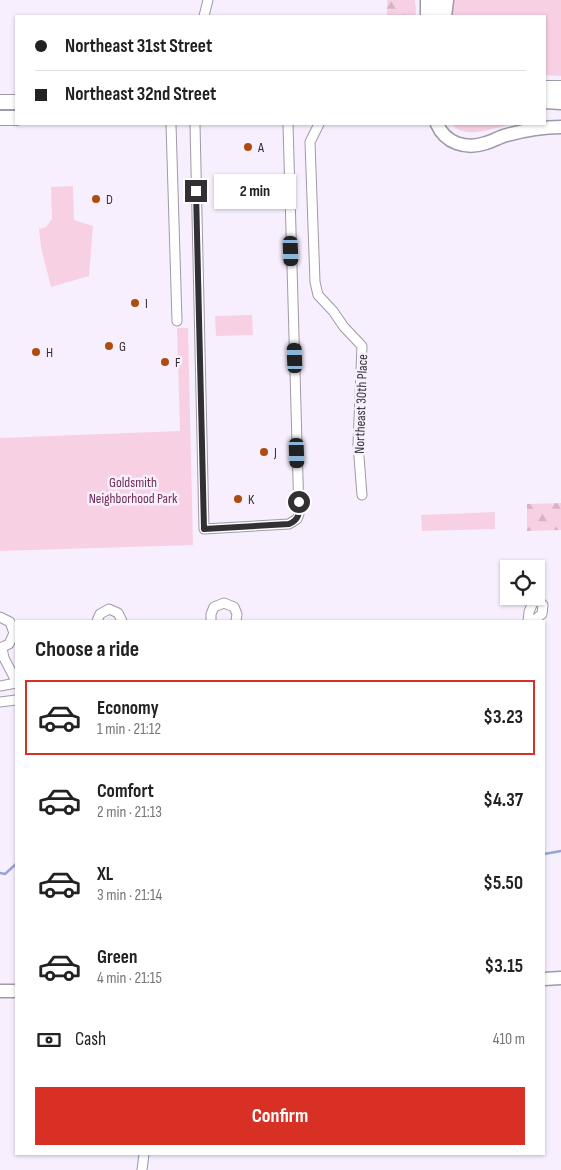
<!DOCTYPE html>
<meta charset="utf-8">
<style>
body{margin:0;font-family:"Sofia Sans Condensed",sans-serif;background:#f6f6f6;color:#222;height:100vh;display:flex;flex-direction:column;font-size:19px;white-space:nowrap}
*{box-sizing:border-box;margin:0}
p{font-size:16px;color:#767676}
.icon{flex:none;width:28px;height:28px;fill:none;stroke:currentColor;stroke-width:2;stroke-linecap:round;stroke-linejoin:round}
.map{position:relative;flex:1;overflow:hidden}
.panel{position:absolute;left:15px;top:620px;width:530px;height:535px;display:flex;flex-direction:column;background:#fff;border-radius:0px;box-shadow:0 1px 4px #0004}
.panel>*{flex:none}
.top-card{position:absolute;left:15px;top:15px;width:531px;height:110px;border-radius:0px;box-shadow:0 1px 4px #0004;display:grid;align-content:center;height:110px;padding:0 20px;background:#fff}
.fabs{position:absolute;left:500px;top:560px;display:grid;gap:10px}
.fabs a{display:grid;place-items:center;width:45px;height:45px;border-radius:0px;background:#fff;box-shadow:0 1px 4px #0004;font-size:25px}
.end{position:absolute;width:22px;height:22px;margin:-11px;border:6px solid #333035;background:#fff;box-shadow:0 0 0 2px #fff}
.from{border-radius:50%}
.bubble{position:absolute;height:35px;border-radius:0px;background:#fff;box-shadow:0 1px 4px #0004;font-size:16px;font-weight:700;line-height:35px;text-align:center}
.car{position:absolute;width:15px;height:30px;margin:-15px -8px;border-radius:6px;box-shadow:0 0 4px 1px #0007;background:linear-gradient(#222 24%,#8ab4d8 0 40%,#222 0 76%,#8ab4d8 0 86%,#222 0)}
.top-card b{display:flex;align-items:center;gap:18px;height:48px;font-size:19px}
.top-card b+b{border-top:1px solid #e0e0e0}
.top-card i{width:12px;height:12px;background:#222}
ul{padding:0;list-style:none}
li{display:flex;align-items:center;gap:15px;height:75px;margin:0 10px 8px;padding:0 10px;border:2px solid transparent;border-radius:0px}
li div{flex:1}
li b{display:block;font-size:19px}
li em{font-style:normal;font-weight:700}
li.active{border-color:#d93025}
li>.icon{width:45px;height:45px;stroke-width:1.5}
h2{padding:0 20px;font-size:22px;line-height:60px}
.pay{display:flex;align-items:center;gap:12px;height:55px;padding:0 20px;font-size:19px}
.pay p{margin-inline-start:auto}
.primary-button{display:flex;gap:10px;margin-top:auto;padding:10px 20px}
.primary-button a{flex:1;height:58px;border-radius:0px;background:#d93025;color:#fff;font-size:20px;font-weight:700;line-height:58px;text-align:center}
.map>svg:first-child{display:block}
.green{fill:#f7d1e3}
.forest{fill:url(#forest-firs)}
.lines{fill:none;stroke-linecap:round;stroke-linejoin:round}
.stream{stroke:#96a5d3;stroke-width:2.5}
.street-casing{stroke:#a199a7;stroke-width:11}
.secondary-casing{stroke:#a199a7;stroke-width:15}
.primary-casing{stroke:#a199a7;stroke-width:16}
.highway-casing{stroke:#a199a7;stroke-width:19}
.street{stroke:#fff;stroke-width:9}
.secondary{stroke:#fff;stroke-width:12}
.primary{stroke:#fff;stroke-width:14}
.highway{stroke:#fff;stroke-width:16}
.route{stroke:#333035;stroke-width:6}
.poi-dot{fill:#ae4c0f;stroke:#f7effe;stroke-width:2}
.labels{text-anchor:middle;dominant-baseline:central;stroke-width:5;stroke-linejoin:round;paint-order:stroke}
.poi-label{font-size:14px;fill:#333035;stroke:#f7effe;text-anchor:start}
.street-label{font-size:14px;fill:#333035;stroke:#f7effe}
.park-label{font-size:14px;fill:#6e2e52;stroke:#f7effe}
</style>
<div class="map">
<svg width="561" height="1170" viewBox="0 0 561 1170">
<defs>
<pattern id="forest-firs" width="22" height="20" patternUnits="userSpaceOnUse" patternTransform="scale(1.25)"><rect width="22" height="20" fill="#f7d1e3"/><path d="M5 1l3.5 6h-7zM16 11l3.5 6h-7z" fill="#d4b4c3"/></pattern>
</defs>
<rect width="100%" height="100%" fill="#f7effe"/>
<g class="green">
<polygon points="453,0 561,0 561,76 545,75 545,16 451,16"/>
<path d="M 452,124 L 512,124 C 495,127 465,141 452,124 Z"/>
<polygon points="73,186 74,220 93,226 89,276 51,287 41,247 39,229 46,227 52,219 51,187"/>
<polygon points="252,315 253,335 216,336 215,316"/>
<polygon points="177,328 188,328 193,545 0,551 0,438 180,431"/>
<polygon points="495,512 495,529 422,531 421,515"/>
</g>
<g class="forest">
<polygon points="387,0 415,0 416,16 387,16"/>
<polygon points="561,503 561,530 527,531 527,504"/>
</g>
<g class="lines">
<g class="stream">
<polyline points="544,854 561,851"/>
<polyline points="0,873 5,874 16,864"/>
</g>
<defs>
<g id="street">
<polyline points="204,16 208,0"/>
<polyline points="171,124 177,321"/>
<polyline points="195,124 204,529 289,524 297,519 299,514 288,124"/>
<polyline points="319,124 310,142 315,282 318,295 333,311 344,327 362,346 358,444 362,495"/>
<polyline points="0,617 10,622 14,633 9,644 0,648"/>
<polyline points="97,621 100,614 109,609 118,613 122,621"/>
<polyline points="211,621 211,614 214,607 224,603 234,607 237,614 236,621"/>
<polyline points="528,621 529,612 533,602 539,601 543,605 542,614 533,621"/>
<polyline points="2,648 4,658 16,681"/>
<polyline points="0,686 16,683"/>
<polyline points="0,702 16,700"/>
<polyline points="142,1170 144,1154"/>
</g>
<g id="secondary">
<path d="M 437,124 C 445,143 466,150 486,143 C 493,141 499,137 507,135 C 525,130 542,127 561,127"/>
<polyline points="544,979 561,978"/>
<polyline points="0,991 16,991"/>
</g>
<g id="primary">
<polyline points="545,88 561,88"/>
<polyline points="0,102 16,102"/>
<polyline points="0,118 16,118"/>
</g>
<g id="highway">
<polyline points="429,0 429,16"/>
<polyline points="443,16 445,0"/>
<polyline points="545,100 561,101"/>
</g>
</defs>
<use href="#street" class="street-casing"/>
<use href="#secondary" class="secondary-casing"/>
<use href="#primary" class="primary-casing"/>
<use href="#highway" class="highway-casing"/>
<use href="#street" class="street"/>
<use href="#secondary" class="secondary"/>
<use href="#primary" class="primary"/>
<use href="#highway" class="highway"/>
</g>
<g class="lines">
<path class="route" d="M 196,191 L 204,529 L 289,524 C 300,519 299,513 299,502"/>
</g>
<g class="poi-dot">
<circle cx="248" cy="147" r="5"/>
<circle cx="96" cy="199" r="5"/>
<circle cx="135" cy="303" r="5"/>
<circle cx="109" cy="346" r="5"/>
<circle cx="36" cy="352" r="5"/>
<circle cx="165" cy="362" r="5"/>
<circle cx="264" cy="452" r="5"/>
<circle cx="238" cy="499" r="5"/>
</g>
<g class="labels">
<g class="poi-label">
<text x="258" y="147">A</text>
<text x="106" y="199">D</text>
<text x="145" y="303">I</text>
<text x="119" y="346">G</text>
<text x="46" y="352">H</text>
<text x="175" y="362">F</text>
<text x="274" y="452">J</text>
<text x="248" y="499">K</text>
</g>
<g class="street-label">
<text transform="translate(361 404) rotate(-88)">Northeast 30th Place</text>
</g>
<g class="park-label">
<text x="133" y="482">Goldsmith<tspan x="133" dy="16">Neighborhood Park</tspan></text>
</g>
</g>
</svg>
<div class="fabs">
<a><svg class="icon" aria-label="locate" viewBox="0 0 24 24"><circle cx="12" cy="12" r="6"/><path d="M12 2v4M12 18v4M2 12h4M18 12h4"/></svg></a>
</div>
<i class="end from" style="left:299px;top:502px"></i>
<i class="end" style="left:196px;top:191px"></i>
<div class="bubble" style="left:214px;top:174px;width:82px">2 min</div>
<i class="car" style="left:291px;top:251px;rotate:178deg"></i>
<i class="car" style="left:295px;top:358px;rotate:358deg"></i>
<i class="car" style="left:297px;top:453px;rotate:178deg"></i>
<div class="top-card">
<b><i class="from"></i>Northeast 31st Street</b>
<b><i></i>Northeast 32nd Street</b>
</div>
<section class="panel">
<h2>Choose a ride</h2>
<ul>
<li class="active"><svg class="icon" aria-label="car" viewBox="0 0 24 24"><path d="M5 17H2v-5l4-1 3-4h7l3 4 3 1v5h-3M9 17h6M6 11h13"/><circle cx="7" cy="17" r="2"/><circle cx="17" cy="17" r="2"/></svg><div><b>Economy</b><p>1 min · 21:12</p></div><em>$3.23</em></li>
<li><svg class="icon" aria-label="car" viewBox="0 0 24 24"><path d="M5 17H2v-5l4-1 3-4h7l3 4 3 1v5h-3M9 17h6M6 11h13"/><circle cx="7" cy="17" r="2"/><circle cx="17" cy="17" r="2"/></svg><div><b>Comfort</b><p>2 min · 21:13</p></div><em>$4.37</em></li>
<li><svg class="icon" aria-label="car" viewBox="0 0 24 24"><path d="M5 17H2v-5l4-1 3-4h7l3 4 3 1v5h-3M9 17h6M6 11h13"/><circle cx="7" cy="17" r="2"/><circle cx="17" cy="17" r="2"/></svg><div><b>XL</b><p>3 min · 21:14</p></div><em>$5.50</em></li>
<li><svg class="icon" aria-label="car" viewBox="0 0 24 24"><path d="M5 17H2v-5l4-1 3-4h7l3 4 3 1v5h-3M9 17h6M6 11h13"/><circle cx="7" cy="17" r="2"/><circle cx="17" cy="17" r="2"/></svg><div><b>Green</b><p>4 min · 21:15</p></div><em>$3.15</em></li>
</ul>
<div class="pay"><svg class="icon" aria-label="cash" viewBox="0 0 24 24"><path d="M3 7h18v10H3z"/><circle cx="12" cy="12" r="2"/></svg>Cash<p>410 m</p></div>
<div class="primary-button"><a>Confirm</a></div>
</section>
</div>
